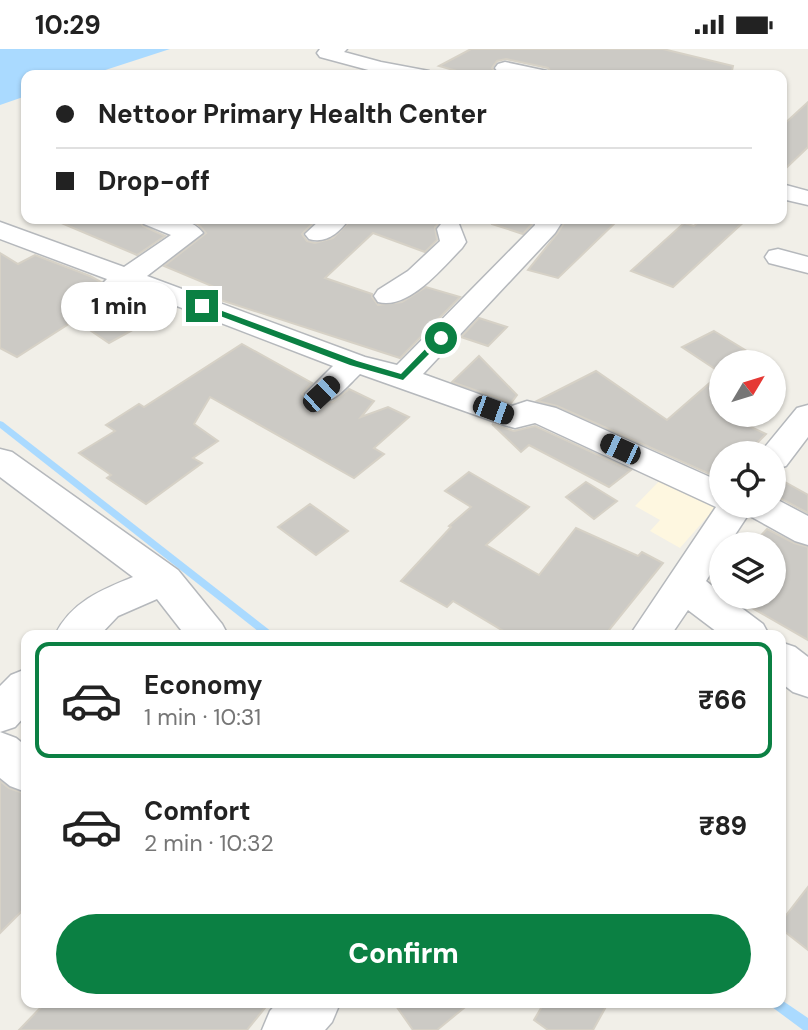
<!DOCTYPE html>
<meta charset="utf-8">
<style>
body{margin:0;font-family:"DM Sans",sans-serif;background:#f6f6f6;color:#222;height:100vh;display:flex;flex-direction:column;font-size:26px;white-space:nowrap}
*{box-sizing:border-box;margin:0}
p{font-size:23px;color:#767676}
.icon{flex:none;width:38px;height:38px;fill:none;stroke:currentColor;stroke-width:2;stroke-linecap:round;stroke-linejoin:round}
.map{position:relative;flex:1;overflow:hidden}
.details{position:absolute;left:21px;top:581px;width:765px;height:378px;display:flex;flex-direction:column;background:#fff;border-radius:14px;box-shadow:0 2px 5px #0004}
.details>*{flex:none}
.guide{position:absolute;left:21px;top:21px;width:766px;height:154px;border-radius:14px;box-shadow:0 2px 5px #0004;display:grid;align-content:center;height:154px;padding:0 35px;background:#fff}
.needle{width:46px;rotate:52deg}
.buttons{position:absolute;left:709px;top:301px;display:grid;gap:14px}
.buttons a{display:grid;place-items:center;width:77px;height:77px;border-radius:50%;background:#fff;box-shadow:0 2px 5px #0004;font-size:35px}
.end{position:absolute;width:32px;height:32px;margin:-16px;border:9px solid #0b8043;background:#fff;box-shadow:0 0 0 4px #fff}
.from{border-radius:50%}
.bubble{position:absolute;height:49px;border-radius:24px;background:#fff;box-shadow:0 2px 5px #0004;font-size:23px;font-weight:800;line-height:49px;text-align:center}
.car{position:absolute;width:21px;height:42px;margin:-21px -10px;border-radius:9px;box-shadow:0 0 5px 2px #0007;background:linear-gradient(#222 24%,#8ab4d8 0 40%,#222 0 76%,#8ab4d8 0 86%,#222 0)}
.guide b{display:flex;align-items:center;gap:24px;height:66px;font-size:26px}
.guide b+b{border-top:2px solid #e0e0e0}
.guide i{width:18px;height:18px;background:#222}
ul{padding:12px 0 0;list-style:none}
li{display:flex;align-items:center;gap:21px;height:116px;margin:0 14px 10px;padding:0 21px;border:4px solid transparent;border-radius:14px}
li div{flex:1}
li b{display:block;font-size:26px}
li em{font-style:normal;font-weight:800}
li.active{border-color:#0b8043}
li>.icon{width:63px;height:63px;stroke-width:1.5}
.action{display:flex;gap:14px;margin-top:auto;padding:14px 35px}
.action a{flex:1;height:80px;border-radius:42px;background:#0b8043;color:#fff;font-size:28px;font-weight:800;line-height:80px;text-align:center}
.status{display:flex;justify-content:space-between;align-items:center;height:49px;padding:0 35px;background:#fff;direction:ltr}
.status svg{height:19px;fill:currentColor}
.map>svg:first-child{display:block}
.commercial{fill:#fef7e0}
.water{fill:#aadaff}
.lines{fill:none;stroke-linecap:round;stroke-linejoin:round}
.stream{fill:#aadaff;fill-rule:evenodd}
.building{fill:#cccac5;stroke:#d6d1c6;stroke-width:2}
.minor-casing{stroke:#b5b8bc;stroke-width:3}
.minor{fill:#fff;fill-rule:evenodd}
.route{fill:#0b8043}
</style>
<div class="status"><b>10:29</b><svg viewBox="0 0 49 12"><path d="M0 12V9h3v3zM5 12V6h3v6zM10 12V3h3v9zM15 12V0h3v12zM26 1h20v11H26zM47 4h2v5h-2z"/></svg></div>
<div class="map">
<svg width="808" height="981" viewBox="0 0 808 981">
<rect width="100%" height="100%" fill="#f1efe8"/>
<polygon class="commercial" points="661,430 716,458 680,499 650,482 660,471 635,457"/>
<polygon class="water" points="0,0 170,0 90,26 26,26 26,47 0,56"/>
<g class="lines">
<g class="stream">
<polygon points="0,372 3,373 272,583 274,586 263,586 0,379"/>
<polygon points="780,950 808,969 808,981 803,981 772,958 770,954 780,954"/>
</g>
</g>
<g class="building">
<polygon points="471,0 663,0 733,17 731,26 553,26 548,19 506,10 497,12 492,19 501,26 471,26 439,17"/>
<polygon points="808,53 808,98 782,123 782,77"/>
<polygon points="52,170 138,170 143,177 165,187 137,206"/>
<polygon points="185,170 317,170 302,185 307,192 315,194 333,189 352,170 448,170 440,173 435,178 437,191 425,203 373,184 325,229 372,245 372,248 378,256 402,253 426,238 460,248 400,309 202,245 212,237 164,217 206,184 199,176"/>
<polygon points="493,170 532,170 532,175 523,185 492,175"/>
<polygon points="562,170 619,170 558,229 528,221 557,185 564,174"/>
<polygon points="702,170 747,170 673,238 631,222 684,174 694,177"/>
<polygon points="0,204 18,215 35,206 90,227 101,233 94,240 100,249 112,250 122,246 158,267 109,294 75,271 17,308 0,299"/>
<polygon points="479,269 507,278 488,297 461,288"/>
<polygon points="714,282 745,301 721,313 721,366 726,366 766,385 747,404 721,404 721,430 557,357 537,352 596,322 667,371 721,324 682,298"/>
<polygon points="242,295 312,334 302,345 310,355 333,353 349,340 374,352 361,368 388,358 409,368 374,399 384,405 354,429 210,348 194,375 218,392 193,409 202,414 146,455 107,429 111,426 79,404 115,382 106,376 139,355 144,358"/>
<polygon points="479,307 517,346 511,354 452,333"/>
<polygon points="492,375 514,382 535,377 631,421 609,438 529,396 521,403"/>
<polygon points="469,423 529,458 486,496 539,526 576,479 638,507 642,503 663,514 605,586 510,586 453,552 447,558 401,532 451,478 449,477 471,458 445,442"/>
<polygon points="586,433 617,452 594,470 566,448"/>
<polygon points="785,433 808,446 808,464 774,446 774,443"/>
<polygon points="310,455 348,482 316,506 278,478"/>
<polygon points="767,480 794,494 808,498 808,591 733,548 774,548 774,495 753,495"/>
<polygon points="0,732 9,739 26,745 26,858 0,884"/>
<polygon points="808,838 808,901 780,879 780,874"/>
<polygon points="45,954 269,954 247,981 19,981"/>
<polygon points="394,954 470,954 437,981 413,981"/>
<polygon points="544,954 608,954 593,981 548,981 534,971"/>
</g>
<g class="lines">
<defs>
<g id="minor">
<polygon points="320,0 347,0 344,3 381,13 429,22 432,26 387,26 320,8 317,4"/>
<polygon points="505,13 547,22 550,26 512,26 498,23 495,19 498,15"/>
<polygon points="782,135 808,142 808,156 782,150"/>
<path d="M 141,170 C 160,170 190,166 203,184 L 147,227 L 365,308 L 397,316 L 535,176 L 534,170 L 559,170 L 562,173 L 555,184 L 423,325 L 512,357 L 527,352 L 556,359 L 721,433 L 721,457 L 774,457 L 774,449 L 808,467 L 808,496 L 795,492 L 748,466 L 729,495 L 721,495 L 721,508 L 706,532 L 721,544 L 721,548 L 727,548 L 763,575 L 769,586 L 721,586 L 688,561 L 671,586 L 630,586 L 716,458 L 535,374 L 515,379 L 504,376 L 360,325 C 344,340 333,358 310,352 L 305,345 L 333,317 L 130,239 L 111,248 L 101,246 L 97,240 L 107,230 L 0,190 L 0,173 L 124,218 L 171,186 L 144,175 Z"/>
<path d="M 321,170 L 349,170 C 339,184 326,195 309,190 L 305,185 Z"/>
<path d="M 450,172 L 459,175 L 466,193 L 462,199 C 442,219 409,261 378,253 L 374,247 L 378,241 L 408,222 L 440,192 L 437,180 L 441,175 Z"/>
<polygon points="778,200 808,208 808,224 769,214 765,208 769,202"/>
<polygon points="808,356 808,388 786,417 774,420 774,404 760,404 797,359"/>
<path d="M 0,400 L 12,403 L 178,521 L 222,575 L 228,586 L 185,586 L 157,550 L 118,567 L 100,586 L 55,586 C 71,553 101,541 133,528 L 0,428 Z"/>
<polygon points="780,593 795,598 808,608 808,648 793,643 780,633"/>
<polygon points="26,620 26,666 15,678 0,683 16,689 26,697 26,743 10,737 0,729 0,637 11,626"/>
<polygon points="277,954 340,954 332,973 325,981 262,981 270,962"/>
</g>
</defs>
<use href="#minor" class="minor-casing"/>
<use href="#minor" class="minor"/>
</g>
<polygon class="route" points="199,256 206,256 357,312 401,325 438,287 445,289 403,331 350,316 199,259"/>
</svg>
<div class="buttons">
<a><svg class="needle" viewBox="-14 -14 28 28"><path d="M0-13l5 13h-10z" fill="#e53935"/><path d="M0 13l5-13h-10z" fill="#767676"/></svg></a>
<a><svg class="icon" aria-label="locate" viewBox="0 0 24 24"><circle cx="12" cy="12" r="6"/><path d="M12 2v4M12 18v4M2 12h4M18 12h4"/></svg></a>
<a><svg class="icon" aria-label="layers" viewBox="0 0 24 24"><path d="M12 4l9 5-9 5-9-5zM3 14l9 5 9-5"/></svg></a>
</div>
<i class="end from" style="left:441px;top:289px"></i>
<i class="end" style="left:202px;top:257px"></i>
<div class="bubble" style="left:61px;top:233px;width:116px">1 min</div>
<i class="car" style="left:321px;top:345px;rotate:47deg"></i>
<i class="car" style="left:493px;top:361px;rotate:110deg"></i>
<i class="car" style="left:620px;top:400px;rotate:295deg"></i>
<div class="guide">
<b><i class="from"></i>Nettoor Primary Health Center</b>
<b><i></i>Drop-off</b>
</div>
<section class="details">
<ul>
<li class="active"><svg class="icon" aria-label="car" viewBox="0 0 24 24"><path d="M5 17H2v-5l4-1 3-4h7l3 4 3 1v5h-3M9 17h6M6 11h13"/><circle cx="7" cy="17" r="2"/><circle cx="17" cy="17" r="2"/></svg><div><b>Economy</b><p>1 min · 10:31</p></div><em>₹66</em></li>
<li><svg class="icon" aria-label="car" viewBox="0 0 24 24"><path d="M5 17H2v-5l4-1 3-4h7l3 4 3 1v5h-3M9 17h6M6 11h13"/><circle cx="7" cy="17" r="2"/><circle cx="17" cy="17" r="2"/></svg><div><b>Comfort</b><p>2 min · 10:32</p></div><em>₹89</em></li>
</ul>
<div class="action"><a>Confirm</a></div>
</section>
</div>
